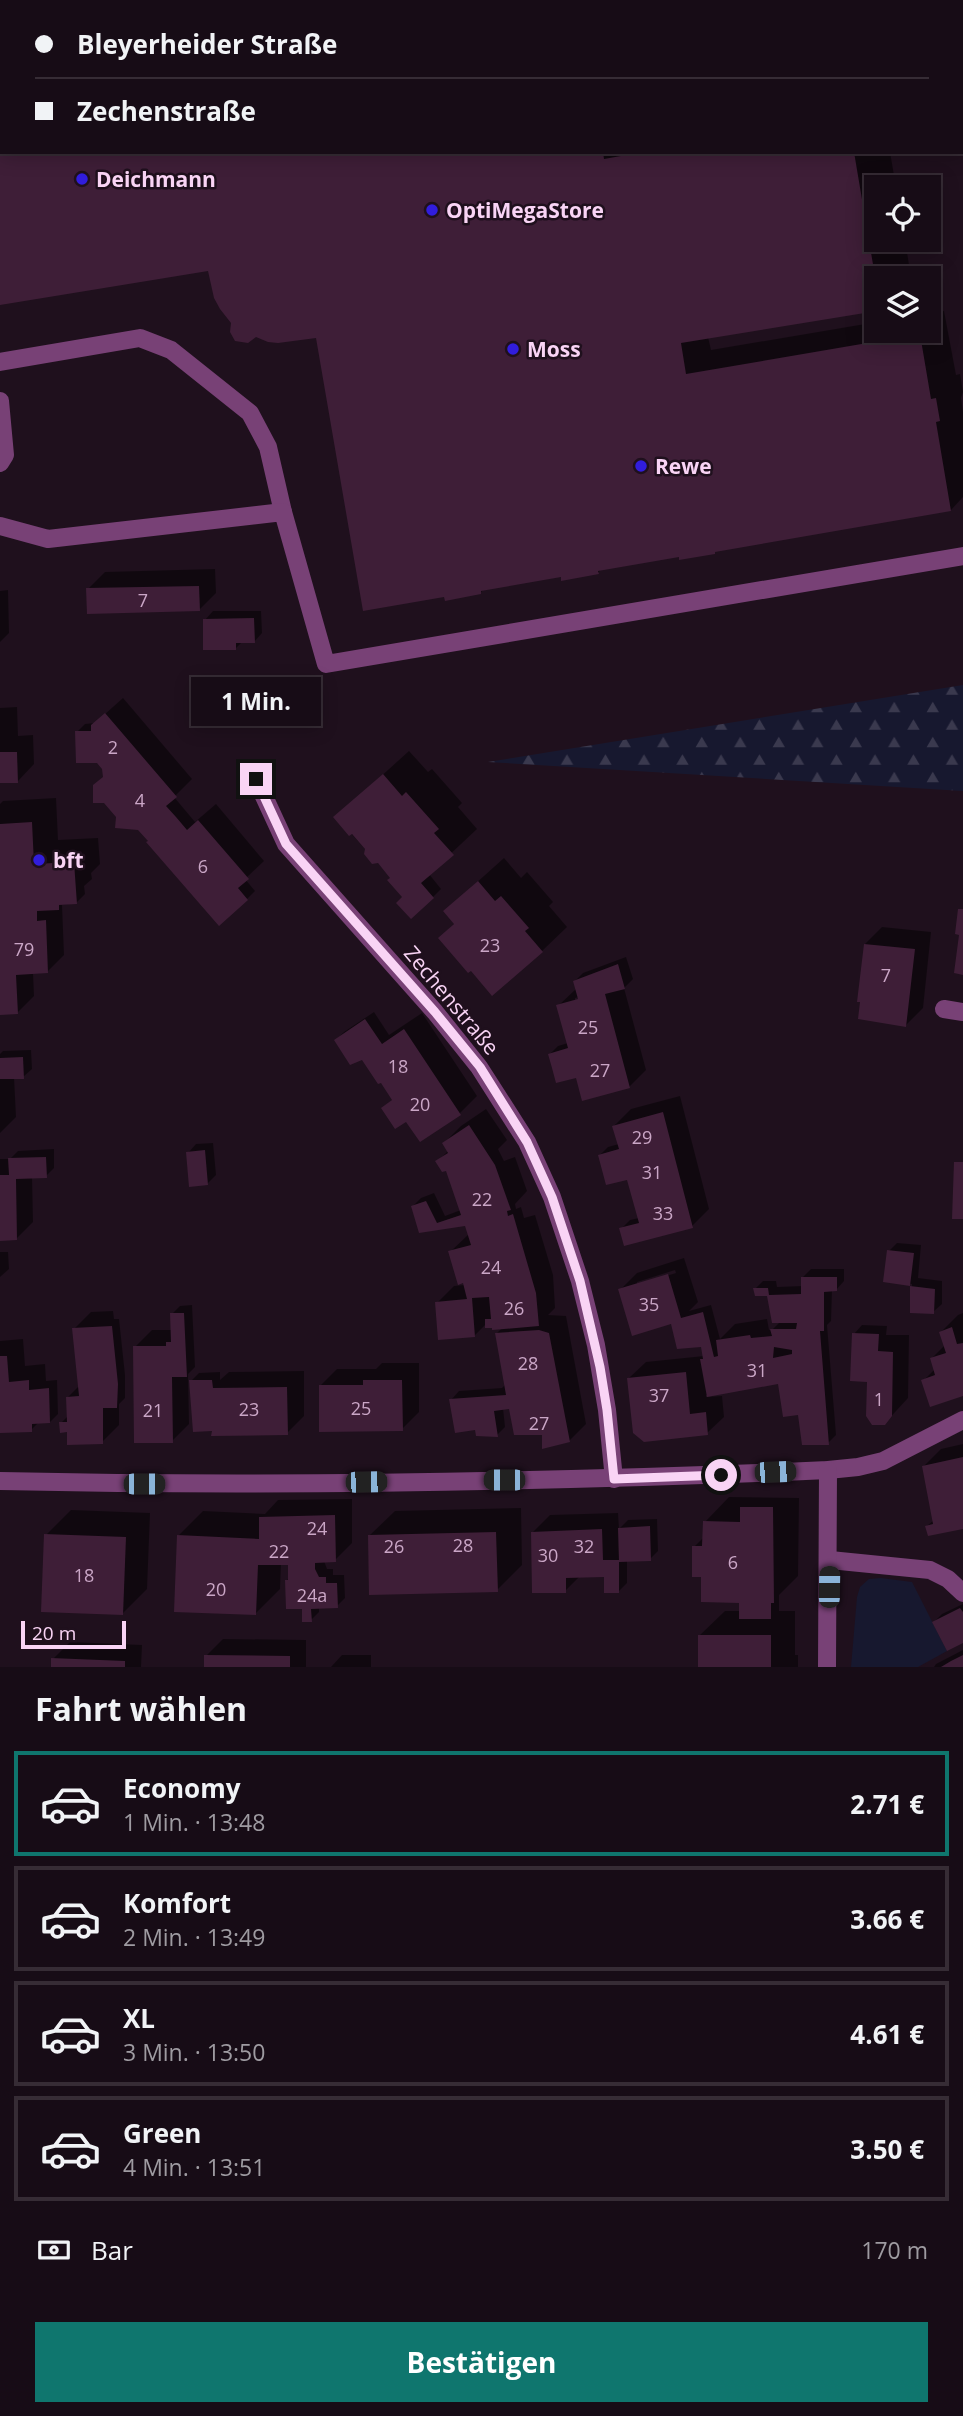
<!DOCTYPE html>
<html lang="de">
<meta charset="utf-8">
<style>
body{margin:0;font-family:"Open Sans",sans-serif;background:#20151f;color:#f1f3f6;height:100vh;display:flex;flex-direction:column;font-size:26px;white-space:nowrap}
*{box-sizing:border-box;margin:0}
p{font-size:23px;color:#9e9ba1}
.icon{flex:none;width:38px;height:38px;fill:none;stroke:currentColor;stroke-width:2;stroke-linecap:round;stroke-linejoin:round}
.map{position:relative;height:1667px;overflow:hidden}
.details{display:flex;flex-direction:column;background:#170c16;flex:1}
.details>*{flex:none}
.banner{position:absolute;left:0px;top:0px;width:964px;height:154px;box-shadow:0 4px 18px #0003,0 0 0 2px #362c35;display:grid;align-content:center;height:154px;padding:0 35px;background:#170c16}
.fabs{position:absolute;left:864px;top:175px;display:grid;gap:14px}
.fabs a{display:grid;place-items:center;width:77px;height:77px;border-radius:0px;background:#170c16;box-shadow:0 4px 18px #0003,0 0 0 2px #362c35;font-size:35px}
.scale{position:absolute;left:21px;bottom:18px;width:105px;box-sizing:border-box;padding-left:7px;border:4px solid #f9d4f5;border-top:0;font-size:19px;line-height:24px;white-space:nowrap;color:#f9d4f5;-webkit-text-stroke:5px #1f101d;paint-order:stroke}
.end{position:absolute;width:32px;height:32px;margin:-16px;border:9px solid #f9d4f5;background:#111;box-shadow:0 0 0 4px #111}
.from{border-radius:50%}
.bubble{position:absolute;height:49px;border-radius:0px;background:#170c16;box-shadow:0 4px 18px #0003,0 0 0 2px #362c35;font-size:23px;font-weight:700;line-height:49px;text-align:center}
.car{position:absolute;width:21px;height:42px;margin:-21px -10px;border-radius:9px;box-shadow:0 0 5px 2px #0007;background:linear-gradient(#222 24%,#8ab4d8 0 40%,#222 0 76%,#8ab4d8 0 86%,#222 0)}
.banner b{display:flex;align-items:center;gap:24px;height:66px;font-size:26px}
.banner b+b{border-top:2px solid #362c35}
.banner i{width:18px;height:18px;background:#f1f3f6}
ul{padding:0;list-style:none}
li{display:flex;align-items:center;gap:21px;height:105px;margin:0 14px 10px;padding:0 21px;border:4px solid #362c35;border-radius:0px}
li div{flex:1}
li b{display:block;font-size:26px}
li em{font-style:normal;font-weight:700}
li.selected{border-color:#0f766e}
li>.icon{width:63px;height:63px;stroke-width:1.5}
h2{padding:0 35px;font-size:32px;line-height:84px}
.pay{display:flex;align-items:center;gap:18px;height:77px;padding:0 35px;font-size:26px}
.pay p{margin-inline-start:auto}
.button{display:flex;gap:14px;margin-top:auto;padding:14px 35px}
.button a{flex:1;height:80px;border-radius:0px;background:#0f766e;color:#fff;font-size:28px;font-weight:700;line-height:80px;text-align:center}
.map>svg:first-child{display:block}
.forest{fill:url(#forest-firs)}
.park{fill:#17182f}
.shadow{fill:#0007;fill-rule:evenodd}
.building{fill:#3e1e37;fill-rule:evenodd}
.lines{fill:none;stroke-linecap:round;stroke-linejoin:round}
.minor{stroke:#784176;stroke-width:18}
.route{stroke:#f9d4f5;stroke-width:9}
.poi-dot{fill:#311ddc;stroke:#1f101d;stroke-width:2.5}
.labels{text-anchor:middle;dominant-baseline:central;stroke-width:5;stroke-linejoin:round;paint-order:stroke}
.number-label{font-size:18px;fill:#caa6c6}
.poi-label{font-size:21px;font-weight:bold;fill:#f9d4f5;stroke:#1f101d;text-anchor:start}
.street-label{font-size:21px;fill:#f9d4f5;stroke:#1f101d}
</style>
<div class="map">
<svg width="963" height="1667" viewBox="0 0 963 1667">
<defs>
<pattern id="forest-firs" width="22" height="20" patternUnits="userSpaceOnUse" patternTransform="scale(1.75)"><rect width="22" height="20" fill="#17182f"/><path d="M5 1l3.5 6h-7zM16 11l3.5 6h-7z" fill="#3a394e"/></pattern>
</defs>
<rect width="100%" height="100%" fill="#1f101d"/>
<polygon class="forest" points="963,685 963,791 488,762"/>
<polygon class="park" points="881,1578 912,1582 947,1651 918,1667 851,1667 857,1597 860,1587 869,1579"/>
<g class="shadow">
<polygon points="378,0 613,0 613,2 368,2"/>
<polygon points="0,64 2,64 2,152 890,152 896,187 877,187 877,240 905,240 911,277 877,278 877,309 708,337 711,350 877,322 877,331 929,331 929,313 944,311 956,375 960,374 963,392 961,398 963,412 963,497 951,510 602,568 598,573 562,575 485,588 480,593 318,336 233,322 209,267 0,304"/>
<polygon points="215,569 216,593 199,610 88,589 105,572"/>
<polygon points="8,590 9,633 0,642 0,591"/>
<polygon points="213,611 261,611 262,633 254,642 242,642 236,648 205,620"/>
<polygon points="123,698 192,779 174,797 195,822 216,804 264,861 245,879 255,891 247,899 150,841 139,828 117,816 104,769 77,732 85,724 95,723"/>
<polygon points="17,707 18,736 33,735 34,764 18,781 0,781 0,708"/>
<polygon points="409,751 428,772 432,769 462,803 458,807 477,829 429,874 441,889 433,897 404,897 392,878 336,817"/>
<polygon points="56,798 58,840 98,838 100,864 91,873 92,879 84,886 85,894 76,903 62,905 64,955 47,972 33,973 34,996 17,1013 0,1013 0,804 3,801"/>
<polygon points="504,858 521,878 527,872 553,902 549,906 567,927 542,951 440,938 455,923 445,911"/>
<polygon points="882,927 931,932 923,1008 906,1025 865,944"/>
<path d="M 626,957 L 633,979 L 624,988 L 646,1070 L 629,1087 L 577,1075 L 550,1054 L 558,1046 L 568,1043 L 558,1006 L 577,988 L 575,981 L 583,973 ZM 589,994 L 575,1001 L 575,998 Z"/>
<polygon points="374,1012 389,1035 422,1013 477,1096 460,1113 420,1140 407,1119 384,1108 393,1099 363,1057 336,1040 344,1032"/>
<polygon points="31,1050 32,1069 23,1077 14,1077 16,1117 0,1133 0,1054 3,1051"/>
<polygon points="680,1096 709,1209 692,1226 621,1229 630,1220 639,1218 628,1178 600,1155 608,1147 619,1144 614,1126 631,1109"/>
<polygon points="486,1109 507,1140 498,1149 504,1161 515,1157 527,1191 515,1204 516,1209 521,1207 524,1218 535,1215 553,1275 555,1308 548,1315 566,1316 586,1424 569,1441 544,1433 510,1407 503,1408 505,1427 497,1435 477,1428 451,1400 459,1391 502,1388 506,1384 497,1333 503,1327 487,1323 474,1336 437,1303 454,1286 465,1285 450,1252 469,1234 467,1224 421,1231 413,1206 421,1198 434,1193 445,1216 461,1210 448,1170 437,1162 449,1150 444,1143 461,1126"/>
<polygon points="213,1143 216,1175 207,1184 188,1153 196,1144"/>
<polygon points="54,1149 54,1168 46,1176 32,1177 33,1222 16,1239 0,1239 0,1159 10,1159 18,1151"/>
<polygon points="897,1243 921,1245 918,1278 942,1281 942,1304 933,1312 912,1312 912,1284 885,1281 889,1251"/>
<polygon points="0,1252 8,1252 9,1269 0,1277"/>
<path d="M 684,1258 L 698,1302 L 689,1311 L 711,1305 L 720,1339 L 735,1324 L 767,1319 L 769,1330 L 773,1329 L 781,1321 L 768,1294 L 755,1289 L 763,1281 L 776,1281 L 777,1287 L 803,1286 L 803,1277 L 811,1269 L 844,1269 L 844,1281 L 836,1290 L 832,1290 L 831,1321 L 827,1325 L 836,1435 L 828,1443 L 799,1413 L 779,1382 L 706,1395 L 706,1397 L 722,1396 L 724,1417 L 707,1433 L 629,1378 L 646,1362 L 704,1356 L 702,1345 L 620,1290 L 637,1273 ZM 675,1270 L 676,1273 L 637,1285 L 637,1282 Z"/>
<polygon points="192,1305 195,1367 188,1374 189,1424 172,1441 135,1347 152,1330 172,1330 172,1314 180,1306"/>
<polygon points="113,1311 114,1319 119,1319 125,1375 125,1398 119,1404 119,1425 102,1442 69,1430 61,1423 68,1416 68,1397 79,1386 74,1329 91,1312"/>
<polygon points="963,1313 963,1394 923,1381 935,1369 932,1358 945,1345 941,1332 958,1315"/>
<polygon points="862,1325 887,1326 886,1335 909,1335 908,1398 885,1423 854,1334"/>
<polygon points="23,1339 25,1366 45,1364 46,1381 57,1380 58,1414 50,1422 39,1422 31,1430 0,1432 0,1341"/>
<polygon points="382,1363 419,1363 419,1412 402,1429 320,1386 337,1369 376,1369"/>
<polygon points="304,1371 304,1416 287,1433 213,1429 189,1383 199,1373 220,1372 220,1380 229,1372"/>
<polygon points="963,1444 963,1527 927,1526 934,1520 924,1466 941,1449"/>
<polygon points="729,1497 799,1498 798,1576 779,1595 779,1611 795,1611 795,1655 798,1655 798,1667 699,1667 700,1635 725,1611 741,1611 741,1603 703,1575 694,1547 704,1537 705,1522"/>
<polygon points="352,1499 352,1543 335,1560 324,1561 327,1569 333,1569 333,1575 344,1575 345,1598 337,1606 319,1607 319,1612 311,1620 287,1580 290,1578 289,1563 281,1563 280,1589 255,1614 178,1536 203,1511 265,1514 278,1500"/>
<polygon points="521,1508 522,1565 497,1590 370,1535 395,1511"/>
<polygon points="71,1510 150,1513 147,1589 122,1614 46,1535"/>
<polygon points="618,1513 619,1529 628,1520 657,1519 658,1551 650,1559 627,1560 627,1583 619,1591 605,1575 580,1576 565,1591 533,1532 550,1515"/>
<polygon points="963,1604 963,1641 934,1622 942,1614"/>
<polygon points="223,1639 306,1640 306,1667 206,1667 206,1656"/>
<polygon points="70,1642 142,1645 141,1667 53,1667 53,1659"/>
<polygon points="963,1650 963,1667 934,1667 936,1664"/>
<polygon points="342,1655 371,1655 371,1667 331,1667"/>
</g>
<g class="building">
<polygon points="0,152 603,152 604,159 643,152 854,152 877,288 877,311 681,343 686,374 920,334 931,399 936,398 940,421 936,422 951,511 715,552 715,554 679,560 679,557 598,571 599,574 561,581 561,577 481,591 481,594 445,601 444,597 363,611 316,338 278,343 268,342 256,337 248,343 235,341 230,332 231,323 220,309 214,298 208,271 0,305"/>
<polygon points="199,586 200,611 87,614 86,588"/>
<polygon points="254,618 255,643 236,643 236,650 203,650 203,619"/>
<polygon points="105,713 177,797 166,806 176,817 187,830 198,820 249,879 238,888 248,900 219,926 146,842 148,841 138,830 115,828 116,817 104,803 93,803 93,785 103,777 102,769 97,763 76,763 75,731 91,731 91,725"/>
<polygon points="0,752 17,752 18,783 0,783"/>
<polygon points="383,774 402,796 406,792 439,829 434,833 454,855 421,883 434,898 411,919 396,903 402,897 387,880 390,878 378,863 372,864 364,854 365,849 352,834 349,836 333,817"/>
<polygon points="32,822 34,864 74,862 77,904 59,905 59,910 37,911 37,921 46,920 48,973 16,975 18,1014 0,1015 0,824"/>
<polygon points="478,881 495,901 501,896 529,928 525,931 543,952 492,996 471,971 468,973 438,938 454,924 443,911"/>
<polygon points="958,909 963,909 963,975 954,973 959,935 955,934"/>
<polygon points="864,944 915,949 906,1027 858,1019 860,1002 857,1002"/>
<polygon points="618,964 625,989 605,994 630,1088 582,1101 576,1078 556,1083 552,1068 548,1054 568,1048 556,1005 578,999 573,981"/>
<polygon points="365,1019 382,1044 404,1029 461,1115 420,1142 406,1122 395,1129 381,1108 392,1100 381,1083 378,1084 362,1060 350,1065 334,1040"/>
<polygon points="23,1057 24,1079 0,1079 0,1058"/>
<polygon points="663,1112 693,1228 624,1246 619,1228 639,1223 627,1180 606,1185 598,1155 619,1149 612,1126"/>
<polygon points="469,1125 495,1165 511,1210 507,1211 508,1216 513,1214 536,1293 539,1326 492,1330 492,1328 485,1328 485,1319 491,1319 489,1297 472,1298 475,1337 438,1340 435,1302 467,1299 463,1283 458,1285 448,1251 471,1245 465,1226 419,1233 411,1206 426,1201 437,1223 461,1215 446,1171 442,1172 435,1161 448,1153 442,1143"/>
<polygon points="205,1150 208,1185 189,1187 186,1152"/>
<polygon points="46,1157 47,1178 16,1179 17,1240 0,1241 0,1175 9,1175 8,1158"/>
<polygon points="954,1162 963,1162 963,1219 952,1219"/>
<polygon points="887,1250 914,1253 910,1286 935,1289 934,1314 910,1313 910,1286 883,1282"/>
<path d="M 668,1274 L 681,1318 L 703,1312 L 714,1357 L 718,1356 L 716,1340 L 750,1335 L 751,1338 L 772,1336 L 770,1329 L 796,1329 L 797,1323 L 772,1323 L 767,1296 L 755,1296 L 753,1288 L 768,1288 L 769,1295 L 801,1294 L 801,1277 L 837,1277 L 837,1291 L 824,1292 L 824,1331 L 820,1331 L 829,1445 L 802,1445 L 798,1415 L 783,1417 L 778,1384 L 707,1397 L 700,1359 L 703,1359 L 701,1347 L 677,1349 L 671,1324 L 632,1336 L 618,1289 ZM 774,1347 L 792,1350 L 792,1354 L 773,1358 Z"/>
<polygon points="170,1313 184,1313 187,1377 172,1377 173,1443 134,1443 133,1346 166,1346 166,1342 171,1342"/>
<polygon points="112,1326 118,1384 117,1408 103,1408 103,1444 67,1445 67,1432 60,1433 59,1422 67,1422 66,1397 79,1396 72,1328"/>
<polygon points="952,1327 957,1344 963,1343 963,1396 930,1407 921,1380 935,1375 930,1358 946,1353 939,1332"/>
<polygon points="539,1330 549,1333 570,1442 542,1449 542,1435 514,1435 509,1409 494,1411 498,1437 476,1436 475,1430 455,1433 449,1399 506,1395 495,1333"/>
<polygon points="852,1333 879,1334 878,1351 893,1352 892,1416 885,1425 872,1425 866,1416 867,1382 850,1381"/>
<polygon points="0,1356 7,1356 9,1382 29,1380 29,1390 49,1388 50,1423 32,1424 32,1432 0,1433"/>
<polygon points="686,1372 690,1414 706,1412 708,1435 644,1442 633,1433 627,1378"/>
<polygon points="189,1380 212,1380 213,1388 287,1387 288,1435 211,1436 212,1431 193,1432"/>
<polygon points="363,1380 402,1380 403,1431 319,1432 319,1385 363,1385"/>
<polygon points="963,1457 963,1529 928,1536 925,1526 933,1524 922,1466"/>
<polygon points="740,1507 773,1507 774,1603 771,1603 771,1619 739,1619 739,1603 701,1602 701,1577 692,1577 692,1546 702,1546 703,1521 740,1522"/>
<polygon points="335,1515 336,1562 315,1563 315,1569 319,1577 326,1577 326,1583 337,1583 338,1608 311,1609 312,1622 302,1622 302,1609 286,1609 285,1580 288,1580 288,1565 258,1565 256,1615 174,1612 177,1535 259,1539 259,1517"/>
<polygon points="650,1526 651,1561 619,1562 618,1528"/>
<polygon points="602,1529 603,1560 619,1560 619,1593 604,1593 604,1577 566,1578 566,1593 532,1593 531,1532"/>
<polygon points="496,1532 498,1592 369,1595 368,1535"/>
<polygon points="44,1534 126,1537 123,1615 41,1612"/>
<polygon points="960,1608 963,1612 963,1643 947,1651 932,1622"/>
<rect x="698" y="1635" width="73" height="32"/>
<polygon points="204,1655 290,1656 290,1667 204,1667"/>
<polygon points="963,1655 963,1667 941,1667 951,1661"/>
<polygon points="51,1658 125,1661 125,1667 51,1667"/>
</g>
<g class="lines">
<g class="minor">
<polyline points="179,2 188,0"/>
<polyline points="0,33 2,33"/>
<polyline points="0,362 140,338 171,350 250,413 268,447 283,512"/>
<polyline points="0,401 5,455 0,463"/>
<polyline points="0,526 48,539 283,512 326,664 963,556"/>
<polyline points="256,779 286,844 435,1012 479,1067 527,1142 552,1197 580,1281 596,1345 607,1410 614,1479"/>
<polyline points="944,1009 963,1012"/>
<path d="M 0,1481 C 276,1487 553,1482 828,1470 L 858,1467 L 883,1461 L 963,1420"/>
<polyline points="830,1560 930,1570 948,1579 963,1593"/>
<polyline points="827,1667 828,1470"/>
</g>
</g>
<g class="lines">
<polyline class="route" points="256,779 286,844 435,1012 480,1067 527,1142 552,1197 580,1281 600,1367 607,1410 614,1479 721,1475"/>
</g>
<g class="poi-dot">
<circle cx="82" cy="179" r="7"/>
<circle cx="432" cy="210" r="7"/>
<circle cx="513" cy="349" r="7"/>
<circle cx="641" cy="466" r="7"/>
<circle cx="39" cy="860" r="7"/>
</g>
<g class="labels">
<g class="number-label">
<text x="143" y="600">7</text>
<text x="113" y="747">2</text>
<text x="140" y="800">4</text>
<text x="203" y="866">6</text>
<text x="490" y="945">23</text>
<text x="24" y="949">79</text>
<text x="886" y="975">7</text>
<text x="588" y="1027">25</text>
<text x="398" y="1066">18</text>
<text x="600" y="1070">27</text>
<text x="420" y="1104">20</text>
<text x="642" y="1137">29</text>
<text x="652" y="1172">31</text>
<text x="482" y="1199">22</text>
<text x="663" y="1213">33</text>
<text x="491" y="1267">24</text>
<text x="649" y="1304">35</text>
<text x="514" y="1308">26</text>
<text x="528" y="1363">28</text>
<text x="757" y="1370">31</text>
<text x="659" y="1395">37</text>
<text x="879" y="1399">1</text>
<text x="361" y="1408">25</text>
<text x="249" y="1409">23</text>
<text x="153" y="1410">21</text>
<text x="539" y="1423">27</text>
<text x="317" y="1528">24</text>
<text x="463" y="1545">28</text>
<text x="394" y="1546">26</text>
<text x="584" y="1546">32</text>
<text x="279" y="1551">22</text>
<text x="548" y="1555">30</text>
<text x="733" y="1562">6</text>
<text x="84" y="1575">18</text>
<text x="216" y="1589">20</text>
<text x="312" y="1595">24a</text>
</g>
<g class="poi-label">
<text x="96" y="179">Deichmann</text>
<text x="446" y="210">OptiMegaStore</text>
<text x="527" y="349">Moss</text>
<text x="655" y="466">Rewe</text>
<text x="53" y="860">bft</text>
</g>
<g class="street-label">
<text transform="translate(452 1000) rotate(50)">Zechenstraße</text>
</g>
</g>
</svg>
<div class="fabs">
<a><svg class="icon" aria-label="locate" viewBox="0 0 24 24"><circle cx="12" cy="12" r="6"/><path d="M12 2v4M12 18v4M2 12h4M18 12h4"/></svg></a>
<a><svg class="icon" aria-label="layers" viewBox="0 0 24 24"><path d="M12 4l9 5-9 5-9-5zM3 14l9 5 9-5"/></svg></a>
</div>
<div class="scale">20 m</div>
<i class="end from" style="left:721px;top:1475px"></i>
<i class="end" style="left:256px;top:779px"></i>
<div class="bubble" style="left:191px;top:677px;width:130px">1 Min.</div>
<i class="car" style="left:775px;top:1472px;rotate:88deg"></i>
<i class="car" style="left:504px;top:1480px;rotate:270deg"></i>
<i class="car" style="left:366px;top:1482px;rotate:89deg"></i>
<i class="car" style="left:144px;top:1484px;rotate:90deg"></i>
<i class="car" style="left:829px;top:1587px;rotate:1deg"></i>
<div class="banner">
<b><i class="from"></i>Bleyerheider Straße</b>
<b><i></i>Zechenstraße</b>
</div>
</div>
<section class="details">
<h2>Fahrt wählen</h2>
<ul>
<li class="selected"><svg class="icon" aria-label="car" viewBox="0 0 24 24"><path d="M5 17H2v-5l4-1 3-4h7l3 4 3 1v5h-3M9 17h6M6 11h13"/><circle cx="7" cy="17" r="2"/><circle cx="17" cy="17" r="2"/></svg><div><b>Economy</b><p>1 Min. · 13:48</p></div><em>2.71 €</em></li>
<li><svg class="icon" aria-label="car" viewBox="0 0 24 24"><path d="M5 17H2v-5l4-1 3-4h7l3 4 3 1v5h-3M9 17h6M6 11h13"/><circle cx="7" cy="17" r="2"/><circle cx="17" cy="17" r="2"/></svg><div><b>Komfort</b><p>2 Min. · 13:49</p></div><em>3.66 €</em></li>
<li><svg class="icon" aria-label="car" viewBox="0 0 24 24"><path d="M5 17H2v-5l4-1 3-4h7l3 4 3 1v5h-3M9 17h6M6 11h13"/><circle cx="7" cy="17" r="2"/><circle cx="17" cy="17" r="2"/></svg><div><b>XL</b><p>3 Min. · 13:50</p></div><em>4.61 €</em></li>
<li><svg class="icon" aria-label="car" viewBox="0 0 24 24"><path d="M5 17H2v-5l4-1 3-4h7l3 4 3 1v5h-3M9 17h6M6 11h13"/><circle cx="7" cy="17" r="2"/><circle cx="17" cy="17" r="2"/></svg><div><b>Green</b><p>4 Min. · 13:51</p></div><em>3.50 €</em></li>
</ul>
<div class="pay"><svg class="icon" aria-label="cash" viewBox="0 0 24 24"><path d="M3 7h18v10H3z"/><circle cx="12" cy="12" r="2"/></svg>Bar<p>170 m</p></div>
<div class="button"><a>Bestätigen</a></div>
</section>
